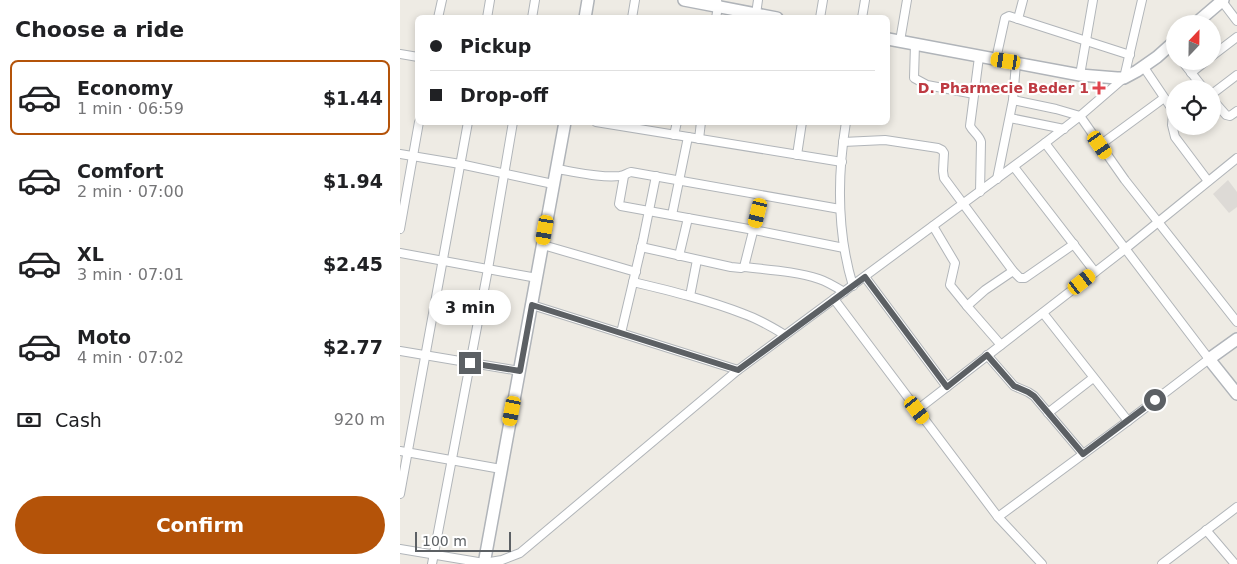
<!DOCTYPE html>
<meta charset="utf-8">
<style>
body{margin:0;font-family:"DejaVu Sans",sans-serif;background:#f6f6f6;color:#202124;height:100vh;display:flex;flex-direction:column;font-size:19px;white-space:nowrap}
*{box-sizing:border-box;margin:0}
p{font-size:16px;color:#757577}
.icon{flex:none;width:28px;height:28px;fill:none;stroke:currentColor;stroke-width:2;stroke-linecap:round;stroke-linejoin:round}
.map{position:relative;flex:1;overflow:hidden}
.side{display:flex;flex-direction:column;background:#fff;width:400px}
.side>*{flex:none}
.banner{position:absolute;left:15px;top:15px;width:475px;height:110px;border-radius:8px;box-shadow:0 2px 8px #0003;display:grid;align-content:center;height:110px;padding:0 15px;background:#fff}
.needle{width:32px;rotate:22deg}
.tools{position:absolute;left:766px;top:15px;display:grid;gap:10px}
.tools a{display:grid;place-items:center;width:55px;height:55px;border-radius:50%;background:#fff;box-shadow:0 2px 8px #0003;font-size:25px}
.scale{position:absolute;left:15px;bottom:12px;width:96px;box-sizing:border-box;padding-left:5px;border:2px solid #5c6064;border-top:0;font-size:14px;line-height:18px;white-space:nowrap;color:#5c6064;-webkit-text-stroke:4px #fff;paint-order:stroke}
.end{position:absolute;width:22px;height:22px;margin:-11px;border:6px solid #5c6064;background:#fff;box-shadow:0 0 0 2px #fff}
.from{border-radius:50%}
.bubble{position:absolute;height:35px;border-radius:18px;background:#fff;box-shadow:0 2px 8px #0003;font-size:16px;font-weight:700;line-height:35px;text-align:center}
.car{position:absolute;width:15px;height:30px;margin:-15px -8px;border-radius:6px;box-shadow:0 0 4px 1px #0007;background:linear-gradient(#f5c518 24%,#345 0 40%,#f5c518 0 76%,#345 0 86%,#f5c518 0)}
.banner b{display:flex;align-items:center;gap:18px;height:48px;font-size:19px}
.banner b+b{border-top:1px solid #e0e0e0}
.banner i{width:12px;height:12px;background:#202124}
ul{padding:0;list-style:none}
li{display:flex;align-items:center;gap:15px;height:75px;margin:0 10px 8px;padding:0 5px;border:2px solid transparent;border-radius:8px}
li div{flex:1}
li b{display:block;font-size:19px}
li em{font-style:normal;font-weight:700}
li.selected{border-color:#b45309}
li>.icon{width:45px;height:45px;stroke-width:1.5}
h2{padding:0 15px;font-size:22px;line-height:60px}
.pay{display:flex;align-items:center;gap:12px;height:55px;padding:0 15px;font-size:19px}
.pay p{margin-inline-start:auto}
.cta{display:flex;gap:10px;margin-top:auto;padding:10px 15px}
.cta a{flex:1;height:58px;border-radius:30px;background:#b45309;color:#fff;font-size:20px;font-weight:700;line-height:58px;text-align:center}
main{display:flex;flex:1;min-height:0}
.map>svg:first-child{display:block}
.industrial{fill:#dddad6}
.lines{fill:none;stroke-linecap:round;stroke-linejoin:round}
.street-casing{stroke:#b1b5b9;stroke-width:10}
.secondary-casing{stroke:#b0b4b9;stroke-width:14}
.street{stroke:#fff;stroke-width:8}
.secondary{stroke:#fff;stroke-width:11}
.route{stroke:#5c6064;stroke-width:6}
.health-dot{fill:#e0444e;stroke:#fff;stroke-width:2}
.labels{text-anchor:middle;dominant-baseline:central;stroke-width:4.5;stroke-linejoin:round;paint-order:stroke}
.health-label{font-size:14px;font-weight:bold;fill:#be3a42;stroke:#fff;text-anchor:end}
</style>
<main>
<section class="side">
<h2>Choose a ride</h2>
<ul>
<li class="selected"><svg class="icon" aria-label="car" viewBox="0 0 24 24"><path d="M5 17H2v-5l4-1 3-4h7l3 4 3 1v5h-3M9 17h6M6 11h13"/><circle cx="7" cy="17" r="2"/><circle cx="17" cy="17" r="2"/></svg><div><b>Economy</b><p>1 min · 06:59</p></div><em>$1.44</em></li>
<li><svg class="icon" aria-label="car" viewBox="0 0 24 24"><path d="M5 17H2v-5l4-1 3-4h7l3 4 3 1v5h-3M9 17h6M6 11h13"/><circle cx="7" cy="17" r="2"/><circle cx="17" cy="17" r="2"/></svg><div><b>Comfort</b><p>2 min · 07:00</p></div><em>$1.94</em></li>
<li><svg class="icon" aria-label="car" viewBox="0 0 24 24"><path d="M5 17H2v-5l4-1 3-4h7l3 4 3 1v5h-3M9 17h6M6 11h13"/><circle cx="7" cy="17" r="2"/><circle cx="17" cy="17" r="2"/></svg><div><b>XL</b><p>3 min · 07:01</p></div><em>$2.45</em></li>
<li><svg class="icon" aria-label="car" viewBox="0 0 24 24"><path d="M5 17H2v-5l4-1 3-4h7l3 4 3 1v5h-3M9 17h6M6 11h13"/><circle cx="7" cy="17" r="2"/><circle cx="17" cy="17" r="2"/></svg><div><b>Moto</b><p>4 min · 07:02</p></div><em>$2.77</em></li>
</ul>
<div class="pay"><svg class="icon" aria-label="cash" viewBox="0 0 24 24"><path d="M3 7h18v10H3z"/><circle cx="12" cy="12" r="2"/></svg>Cash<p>920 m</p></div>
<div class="cta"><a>Confirm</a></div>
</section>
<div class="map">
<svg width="837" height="564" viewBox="0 0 837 564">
<rect width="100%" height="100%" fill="#eeebe4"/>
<polygon class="industrial" points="828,180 837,192 837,207 829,213 813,194"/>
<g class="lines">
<defs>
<g id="street">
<polyline points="821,0 837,21"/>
<polyline points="356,14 358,0"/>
<polyline points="38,18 42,0"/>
<polyline points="87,18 90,0"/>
<polyline points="132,18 135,0"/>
<polyline points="232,18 235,0"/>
<polyline points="316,18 318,7 317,0"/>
<polyline points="420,18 423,0"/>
<polyline points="462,18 465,0"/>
<polyline points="618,19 730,55"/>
<polyline points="500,41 507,0"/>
<polyline points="515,44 514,78 527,85 574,94"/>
<polyline points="0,54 18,57"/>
<polyline points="812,56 837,37"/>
<path d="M 579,57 L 570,126 C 573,132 580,136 581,142 L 580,192"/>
<polyline points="596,59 605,18 609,16 618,19 623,0"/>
<polyline points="782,61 804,89"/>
<polyline points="743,66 772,109 773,113 772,125 775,137 808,181"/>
<polyline points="791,73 806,61"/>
<polyline points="680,75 693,0"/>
<polyline points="812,94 837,75"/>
<polyline points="812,99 826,115 830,116 837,111"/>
<polyline points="613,100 656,109 680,116 725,180 837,322"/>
<polyline points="610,118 664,129"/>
<polyline points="196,122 442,162"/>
<path d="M 446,122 C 437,177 437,233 453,286"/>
<polyline points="274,135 277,122"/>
<polyline points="299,139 301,122"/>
<polyline points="443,142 485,140 538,148 542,150 544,153 543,171 544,178 613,271 620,278 625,278 674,244"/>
<polyline points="700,145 764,98"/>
<polyline points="0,154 60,164 153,184"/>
<polyline points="397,155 402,122"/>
<polyline points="614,167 695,272"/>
<path d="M 156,169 C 177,172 199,178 220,176 C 225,175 227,173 231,172 L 440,209"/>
<polyline points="224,176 219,204 221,206 354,230 444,248"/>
<polyline points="597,179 613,100 616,63"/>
<polyline points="272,215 288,137"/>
<polyline points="533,226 555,263 550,285 567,306"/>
<polyline points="0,229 19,122"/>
<polyline points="143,245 236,272"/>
<polyline points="241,247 331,267 341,268 344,267 362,196"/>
<polyline points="0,253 137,278"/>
<polyline points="279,256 288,218"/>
<path d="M 344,267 C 369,270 395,271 419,279 C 428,282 436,287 444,292"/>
<polyline points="465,277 547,387"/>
<path d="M 233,282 C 271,291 308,300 344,314 C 358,319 372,327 385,335"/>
<polyline points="290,296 297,260"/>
<polyline points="434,299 598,517 728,421 809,359 645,143"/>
<polyline points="132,305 338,370"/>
<polyline points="643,313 728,421"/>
<polyline points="221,333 243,240 256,176"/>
<polyline points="601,345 567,306 585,290 613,271"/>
<polyline points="0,351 120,371"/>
<polyline points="587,355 614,386 628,392 634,396 683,454"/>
<polyline points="517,410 725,249 837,158"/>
<polyline points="648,413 693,378"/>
<polyline points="0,451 101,469"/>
<polyline points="0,494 68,122"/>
<polyline points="598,517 642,564"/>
<polyline points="806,530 835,564"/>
<polyline points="0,549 84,563 102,560 120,553 338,370 645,143 680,116 724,78 742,0"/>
<polyline points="32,564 88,269 113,122"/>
<polyline points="762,564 837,507"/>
</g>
<g id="secondary">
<polyline points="284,0 377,18"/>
<polyline points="185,18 188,0"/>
<polyline points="795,24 823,0"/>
<polyline points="488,39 680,75 717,78 724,78 737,71 757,57 775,41"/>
<polyline points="837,339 809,359 837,394"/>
<polyline points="84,564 165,122"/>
</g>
</defs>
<use href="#street" class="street-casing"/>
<use href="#secondary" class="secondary-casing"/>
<use href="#street" class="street"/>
<use href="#secondary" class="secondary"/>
</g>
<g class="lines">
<polyline class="route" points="70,363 120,371 132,305 338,370 465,277 547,387 587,355 614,386 628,392 634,396 683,454 755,400"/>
</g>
<path class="health-dot" d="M696.5 80.5h5v5h5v5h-5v5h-5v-5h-5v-5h5z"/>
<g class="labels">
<g class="health-label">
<text x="689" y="88">D. Pharmecie Beder 1</text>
</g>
</g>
</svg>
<div class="tools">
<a><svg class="needle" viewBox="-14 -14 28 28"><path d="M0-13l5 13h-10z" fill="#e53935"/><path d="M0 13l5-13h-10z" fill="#757577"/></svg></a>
<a><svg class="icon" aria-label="locate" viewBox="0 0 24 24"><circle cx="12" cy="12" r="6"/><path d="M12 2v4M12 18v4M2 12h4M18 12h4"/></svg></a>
</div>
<div class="scale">100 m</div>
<i class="end from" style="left:755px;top:400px"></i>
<i class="end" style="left:70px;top:363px"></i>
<div class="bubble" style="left:29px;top:290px;width:82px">3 min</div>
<i class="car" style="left:606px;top:61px;rotate:279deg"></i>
<i class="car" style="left:700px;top:145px;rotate:145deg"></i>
<i class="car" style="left:358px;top:213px;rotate:194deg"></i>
<i class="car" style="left:145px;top:230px;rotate:190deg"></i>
<i class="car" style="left:682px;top:282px;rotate:52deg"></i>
<i class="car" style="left:517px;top:410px;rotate:143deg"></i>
<i class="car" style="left:112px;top:411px;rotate:191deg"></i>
<div class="banner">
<b><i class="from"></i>Pickup</b>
<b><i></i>Drop-off</b>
</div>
</div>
</main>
